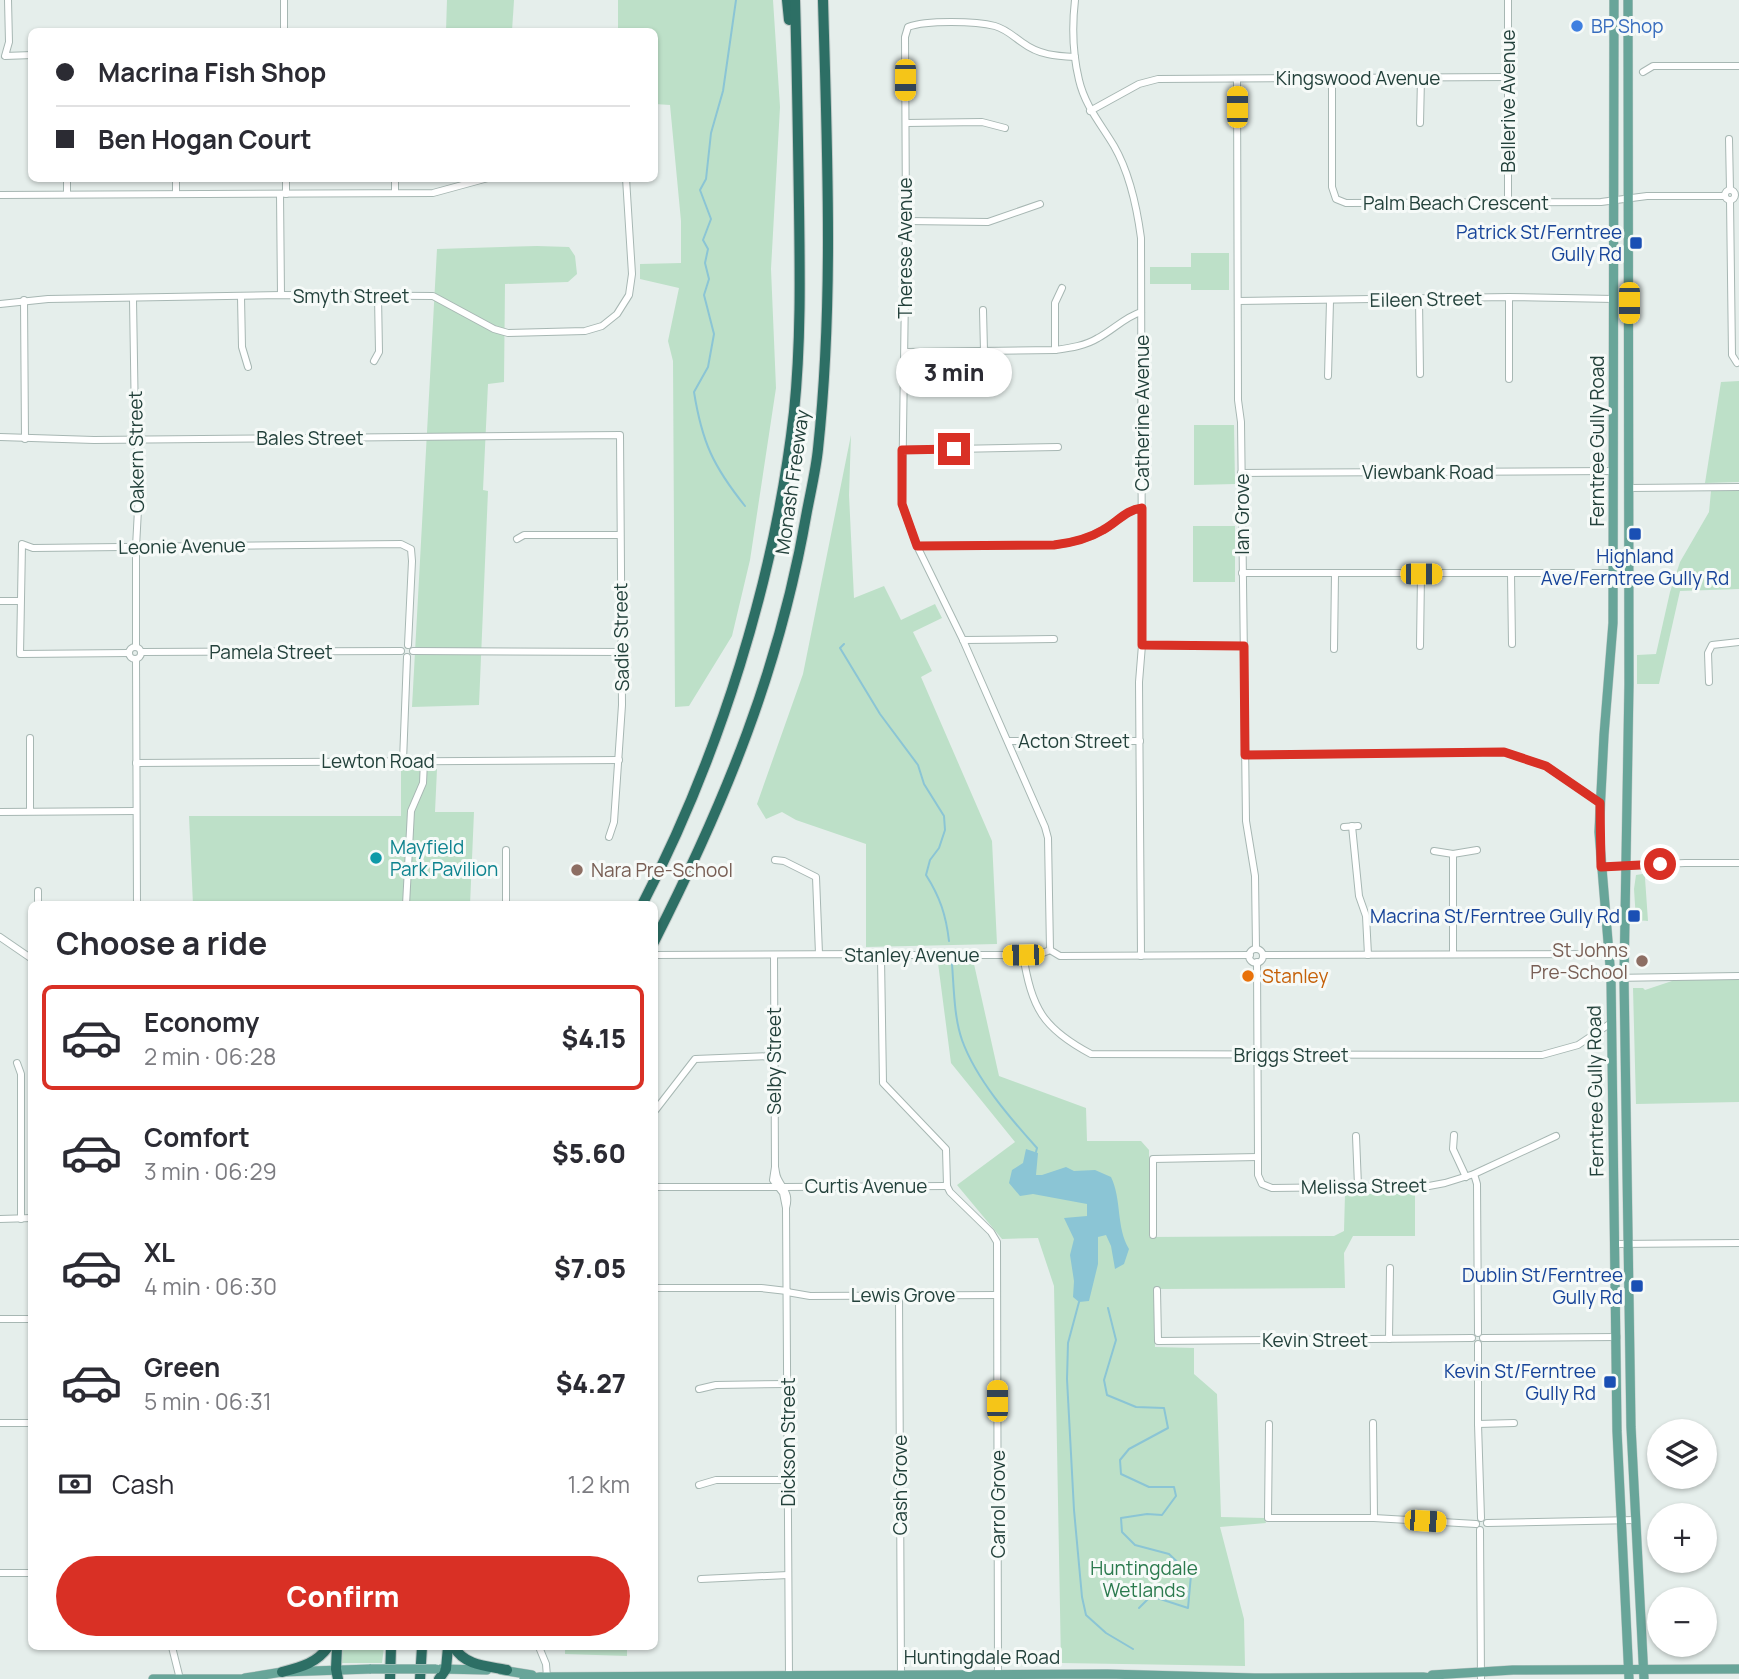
<!DOCTYPE html>
<meta charset="utf-8">
<style>
body{margin:0;font-family:Manrope,sans-serif;background:#f2f2f3;color:#2b2b33;height:100vh;display:flex;flex-direction:column;font-size:26px;white-space:nowrap}
*{box-sizing:border-box;margin:0}
p{font-size:23px;color:#7c7c81}
.icon{flex:none;width:38px;height:38px;fill:none;stroke:currentColor;stroke-width:2;stroke-linecap:round;stroke-linejoin:round}
.map{position:relative;flex:1;overflow:hidden}
.side{position:absolute;left:28px;top:901px;width:630px;height:749px;display:flex;flex-direction:column;background:#fff;border-radius:10px;box-shadow:0 2px 5px #0004}
.side>*{flex:none}
.hud{position:absolute;left:28px;top:28px;width:630px;height:154px;border-radius:10px;box-shadow:0 2px 5px #0004;display:grid;align-content:center;height:154px;padding:0 28px;background:#fff}
.controls{position:absolute;left:1647px;top:1419px;display:grid;gap:14px}
.controls a{display:grid;place-items:center;width:70px;height:70px;border-radius:50%;background:#fff;box-shadow:0 2px 5px #0004;font-size:35px}
.end{position:absolute;width:32px;height:32px;margin:-16px;border:9px solid #d93025;background:#fff;box-shadow:0 0 0 4px #fff}
.from{border-radius:50%}
.bubble{position:absolute;height:49px;border-radius:24px;background:#fff;box-shadow:0 2px 5px #0004;font-size:23px;font-weight:800;line-height:49px;text-align:center}
.car{position:absolute;width:21px;height:42px;margin:-21px -10px;border-radius:9px;box-shadow:0 0 5px 2px #0007;background:linear-gradient(#f5c518 24%,#345 0 40%,#f5c518 0 76%,#345 0 86%,#f5c518 0)}
.hud b{display:flex;align-items:center;gap:24px;height:66px;font-size:26px}
.hud b+b{border-top:2px solid #e1e1e2}
.hud i{width:18px;height:18px;background:#2b2b33}
ul{padding:0;list-style:none}
li{display:flex;align-items:center;gap:21px;height:105px;margin:0 14px 10px;padding:0 14px;border:4px solid transparent;border-radius:10px}
li div{flex:1}
li b{display:block;font-size:26px}
li em{font-style:normal;font-weight:800}
li.selected{border-color:#d93025}
li>.icon{width:63px;height:63px;stroke-width:1.5}
h2{padding:0 28px;font-size:32px;line-height:84px}
.pay{display:flex;align-items:center;gap:18px;height:77px;padding:0 28px;font-size:26px}
.pay p{margin-inline-start:auto}
.primary-button{display:flex;gap:14px;margin-top:auto;padding:14px 28px}
.primary-button a{flex:1;height:80px;border-radius:42px;background:#d93025;color:#fff;font-size:28px;font-weight:800;line-height:80px;text-align:center}
.map>svg:first-child{display:block}
.green{fill:#bde0c8}
.water{fill:#8bc5d5}
.lines{fill:none;stroke-linecap:round;stroke-linejoin:round}
.stream{stroke:#8bc5d5;stroke-width:2}
.street-casing{stroke:#a7b7b3;stroke-width:8}
.primary-casing{stroke:#c1cac8;stroke-width:10}
.highway-casing{stroke:#c1cac8;stroke-width:12}
.street{stroke:#fff;stroke-width:6}
.primary{stroke:#68a599;stroke-width:9}
.highway{stroke:#2d6f65;stroke-width:10}
.primary-bridge-casing{stroke:#c1cac8;stroke-width:10;stroke-linecap:butt}
.primary-bridge{stroke:#68a599;stroke-width:9}
.route{stroke:#d93025;stroke-width:9}
.shop-dot{fill:#3f7fe0;stroke:#f6faf8;stroke-width:2.5}
.transit-dot{fill:#1a4fb4;stroke:#f6faf8;stroke-width:2.5}
.culture-dot{fill:#0f9aa8;stroke:#f6faf8;stroke-width:2.5}
.education-dot{fill:#8d6e63;stroke:#f6faf8;stroke-width:2.5}
.food-dot{fill:#e8710a;stroke:#f6faf8;stroke-width:2.5}
.labels{text-anchor:middle;dominant-baseline:central;stroke-width:6;stroke-linejoin:round;paint-order:stroke}
.shop-label{font-size:19px;fill:#366cbe;stroke:#f6faf8;text-anchor:start}
.street-label{font-size:19px;fill:#23413b;stroke:#f6faf8}
.transit-label{font-size:19px;fill:#164399;stroke:#f6faf8;text-anchor:end}
.culture-label{font-size:19px;fill:#0d838f;stroke:#f6faf8;text-anchor:start}
.education-label{font-size:19px;fill:#785e54;stroke:#f6faf8;text-anchor:start}
.food-label{font-size:19px;fill:#c56008;stroke:#f6faf8;text-anchor:start}
.park-label{font-size:19px;fill:#2b7a4e;stroke:#f6faf8}
</style>
<div class="map">
<svg width="1739" height="1679" viewBox="0 0 1739 1679">
<rect width="100%" height="100%" fill="#e5eeeb"/>
<g class="green">
<polygon points="447,0 514,0 512,31 446,31"/>
<polygon points="618,0 773,0 780,107 771,269 776,388 750,560 732,636 689,706 675,707 673,361 668,341 679,288 640,279 640,264 681,263 681,221 670,105 655,104 654,32 618,31"/>
<polygon points="537,246 569,247 575,256 577,274 568,282 505,284 504,382 488,384 483,490 488,491 479,705 412,707 437,249"/>
<polygon points="1191,253 1229,253 1229,290 1191,290 1191,284 1150,284 1150,267 1191,267"/>
<polygon points="1739,381 1739,482 1705,483 1721,382"/>
<polygon points="1194,425 1234,425 1235,484 1194,485"/>
<polygon points="851,435 849,495 854,598 884,586 901,620 935,604 942,618 913,632 932,671 921,677 992,841 997,944 866,947 866,844 796,820 782,812 766,819 757,804 803,674"/>
<polygon points="1739,490 1739,589 1680,591 1659,684 1637,684 1637,655 1656,654 1670,592 1680,562 1709,512 1711,491"/>
<rect x="1193" y="526" width="42" height="56"/>
<polygon points="401,769 437,769 435,812 474,812 470,905 193,905 189,816 401,816"/>
<polygon points="1649,873 1645,878 1648,921 1636,920 1634,889 1636,875"/>
<polygon points="938,963 974,964 999,1076 1086,1108 1087,1141 1141,1141 1149,1150 1149,1237 1334,1236 1344,1231 1345,1194 1415,1194 1415,1236 1353,1236 1344,1253 1345,1288 1155,1289 1155,1347 1194,1348 1194,1374 1217,1394 1221,1517 1264,1518 1266,1523 1220,1527 1244,1619 1245,1666 1061,1663 1054,1286 1038,1238 1002,1239 957,1185 1015,1142 951,1063"/>
<polygon points="1739,976 1739,1102 1636,1104 1633,988 1643,988 1645,990 1684,977"/>
<polygon points="340,1647 384,1647 382,1663 340,1663"/>
<polygon points="565,1647 627,1647 627,1656 565,1654"/>
</g>
<path class="water" d="M 1026,1149 L 1038,1153 L 1036,1175 L 1042,1175 L 1066,1167 L 1074,1171 L 1095,1170 L 1111,1177 C 1122,1200 1116,1227 1129,1249 L 1124,1264 L 1115,1269 L 1111,1246 L 1106,1235 L 1098,1237 L 1098,1264 L 1089,1301 L 1079,1302 L 1073,1297 L 1074,1281 L 1070,1255 L 1074,1239 L 1064,1218 L 1087,1216 L 1087,1204 L 1033,1194 L 1020,1196 L 1009,1183 L 1012,1170 L 1023,1163 Z"/>
<g class="lines">
<g class="stream">
<path d="M 736,0 L 723,91 L 711,133 L 706,179 L 700,190 L 711,219 L 703,240 L 708,249 L 705,263 L 709,279 L 704,295 L 714,334 L 708,367 L 694,392 C 702,442 713,466 745,506"/>
<path d="M 844,644 L 840,648 L 880,714 L 918,765 L 924,784 L 944,816 L 945,830 L 939,848 L 930,860 L 926,875 C 940,897 946,915 949,941"/>
<path d="M 952,964 C 954,989 954,1017 962,1040 C 976,1079 1010,1118 1037,1148 L 1036,1152"/>
<polyline points="1079,1302 1068,1343 1067,1379 1074,1510 1082,1597 1086,1615 1106,1633 1133,1649"/>
<polyline points="1108,1308 1116,1340 1104,1380 1107,1395 1136,1407 1164,1408 1168,1428 1129,1449 1120,1460 1121,1474 1149,1487 1174,1487 1176,1496 1162,1515 1147,1514 1121,1518 1122,1532 1135,1545 1169,1554 1191,1575 1188,1608 1151,1596 1139,1608"/>
</g>
<defs>
<g id="street">
<polyline points="8,0 9,42 5,56 32,55"/>
<polyline points="284,0 284,32"/>
<path d="M 1075,0 C 1072,26 1073,55 1079,80 C 1085,106 1101,124 1114,146 C 1129,172 1137,208 1141,238 L 1142,645 L 1139,682 L 1141,956"/>
<polyline points="1508,0 1508,202"/>
<polyline points="1643,72 1653,66 1739,66"/>
<polyline points="1237,79 1238,400 1241,422 1246,821 1255,876 1256,949"/>
<polyline points="1332,79 1332,187 1336,199 1346,203 1601,202 1647,196 1725,196"/>
<polyline points="1090,111 1139,84 1158,79 1508,77"/>
<polyline points="906,123 982,122 1005,128"/>
<polyline points="1420,123 1421,78"/>
<polyline points="1729,139 1730,190"/>
<polyline points="67,178 67,194"/>
<polyline points="176,178 176,193"/>
<polyline points="286,178 286,194"/>
<polyline points="395,178 395,193"/>
<circle cx="1730" cy="195" r="5"/>
<polyline points="280,194 281,295"/>
<polyline points="0,195 433,193 488,178"/>
<polyline points="1730,200 1732,355 1737,363"/>
<polyline points="906,221 988,222 1040,204"/>
<polyline points="241,297 242,347 248,367"/>
<polyline points="133,299 135,423 140,472 136,547 136,646"/>
<polyline points="1419,299 1420,374"/>
<polyline points="24,300 25,439"/>
<polyline points="1238,301 1509,297 1614,299"/>
<polyline points="0,304 48,299 281,295 433,296 494,329 508,333 585,331 602,326 617,314 629,295 632,274 626,178"/>
<polyline points="983,310 984,351"/>
<polyline points="1055,350 1055,303 1062,288"/>
<path d="M 905,352 L 1055,350 C 1069,348 1085,346 1098,338 C 1113,330 1125,317 1141,312"/>
<polyline points="374,361 379,352 378,296"/>
<polyline points="1328,376 1330,301"/>
<polyline points="1509,379 1509,297"/>
<polyline points="0,437 94,440 620,435 622,705 614,822 609,837"/>
<polyline points="902,450 1058,447"/>
<polyline points="1241,473 1614,471"/>
<polyline points="1629,488 1739,487"/>
<polyline points="517,539 524,535 620,535"/>
<path d="M 917,546 L 1054,545 C 1071,543 1088,539 1103,530 C 1118,522 1125,510 1142,508"/>
<polyline points="1242,573 1629,573"/>
<polyline points="1511,574 1512,644"/>
<polyline points="0,601 20,601"/>
<polyline points="963,640 1054,639"/>
<polyline points="1142,645 1244,646"/>
<polyline points="1420,646 1421,574"/>
<circle cx="135" cy="653" r="6"/>
<polyline points="1334,649 1335,574"/>
<polyline points="413,651 621,652"/>
<polyline points="142,652 401,651"/>
<polyline points="129,653 20,654 22,544 33,548 401,544 411,549 412,561 408,645"/>
<polyline points="136,659 137,905"/>
<polyline points="1709,682 1708,653 1712,645 1739,642"/>
<polyline points="1008,741 1140,741"/>
<polyline points="1245,755 1504,752 1546,766 1600,803"/>
<polyline points="403,761 407,657"/>
<polyline points="136,763 619,760"/>
<polyline points="30,811 30,738"/>
<polyline points="0,812 136,811"/>
<polyline points="1352,826 1359,896 1366,916 1368,955"/>
<polyline points="1344,827 1358,826"/>
<polyline points="1434,851 1453,854 1477,850"/>
<polyline points="775,860 784,861 816,877 819,954"/>
<polyline points="1601,867 1685,863 1739,863"/>
<polyline points="38,905 38,891"/>
<polyline points="406,905 411,811 423,783 424,761"/>
<polyline points="506,905 506,850"/>
<polyline points="0,937 32,959"/>
<circle cx="1256" cy="956" r="7"/>
<path d="M 1050,950 L 1048,838 L 1045,827 L 963,640 L 917,546 L 902,504 L 906,221 L 905,37 L 908,27 C 926,20 976,21 995,26 C 1006,29 1014,37 1023,43 C 1039,55 1056,56 1075,57"/>
<polyline points="1453,954 1453,854"/>
<polyline points="654,955 866,954 881,958 893,955 1038,955 1050,950 1060,956 1250,955"/>
<polyline points="774,955 775,1167"/>
<path d="M 1023,955 C 1032,1008 1042,1028 1091,1054 L 1542,1055 L 1578,1045 L 1611,1023"/>
<polyline points="1263,955 1625,954"/>
<polyline points="881,958 883,1083 946,1149 947,1186 950,1192 991,1232 997,1242 998,1675"/>
<polyline points="1257,962 1258,1157 1258,1175 1262,1184 1272,1188 1429,1186 1445,1183 1474,1174 1556,1136"/>
<polyline points="1611,978 1739,976"/>
<polyline points="17,1063 21,1074 21,1219"/>
<polyline points="654,1112 695,1059 773,1056"/>
<polyline points="1454,1135 1453,1149 1466,1177"/>
<polyline points="1356,1136 1358,1186"/>
<polyline points="1474,1174 1477,1184 1478,1333"/>
<polyline points="654,1187 778,1187"/>
<polyline points="784,1187 947,1186"/>
<path d="M 786,1208 L 783,1193 L 773,1180 L 775,1167 C 776,1171 776,1176 778,1179 C 784,1191 790,1194 786,1208 L 789,1676"/>
<polyline points="0,1219 32,1218"/>
<polyline points="1153,1235 1153,1159 1258,1157"/>
<polyline points="1615,1244 1739,1243"/>
<polyline points="654,1288 761,1288 787,1291"/>
<polyline points="1157,1290 1158,1341 1472,1338"/>
<polyline points="787,1292 810,1296 997,1295"/>
<polyline points="899,1295 901,1675"/>
<polyline points="0,1319 32,1319"/>
<polyline points="1483,1338 1617,1337"/>
<polyline points="1389,1339 1390,1268"/>
<polyline points="1478,1344 1478,1424 1481,1518"/>
<polyline points="699,1389 716,1385 787,1384"/>
<polyline points="0,1423 32,1423"/>
<polyline points="1373,1423 1374,1518"/>
<polyline points="1269,1424 1268,1518 1374,1518 1476,1524"/>
<polyline points="1478,1424 1514,1423"/>
<polyline points="699,1485 716,1480 788,1480"/>
<polyline points="1487,1523 1636,1520"/>
<polyline points="1480,1530 1481,1679"/>
<polyline points="0,1573 32,1573"/>
<polyline points="701,1579 788,1575"/>
<polyline points="172,1647 180,1679"/>
<polyline points="539,1647 546,1664 547,1677"/>
</g>
<g id="primary">
<polyline points="1614,0 1613,623 1604,735 1599,832 1611,978 1617,1431 1629,1679"/>
<polyline points="1628,0 1629,684 1624,978 1631,1427 1644,1679"/>
<polyline points="441,1669 487,1670"/>
<polyline points="501,1670 532,1675"/>
<polyline points="1432,1675 1513,1670 1739,1669"/>
<polyline points="245,1678 282,1672 371,1669"/>
<polyline points="153,1679 249,1679"/>
<polyline points="524,1679 540,1677 1107,1674 1254,1678 1423,1677 1439,1679"/>
</g>
<g id="highway">
<polyline points="787,0 789,20"/>
<path d="M 642,905 C 719,757 775,579 794,412 C 801,344 800,275 799,206 C 798,137 797,69 795,0"/>
<path d="M 654,942 C 726,800 780,668 807,511 C 811,490 816,469 818,449 C 834,300 827,149 823,0"/>
<polyline points="337,1647 336,1669 338,1679"/>
<path d="M 454,1647 C 465,1666 487,1666 507,1670"/>
<path d="M 282,1672 C 301,1667 317,1663 328,1647"/>
<polyline points="390,1679 391,1647"/>
<polyline points="420,1679 422,1647"/>
<polyline points="439,1679 446,1669 448,1647"/>
</g>
</defs>
<use href="#street" class="street-casing"/>
<use href="#primary" class="primary-casing"/>
<use href="#highway" class="highway-casing"/>
<use href="#street" class="street"/>
<use href="#primary" class="primary"/>
<use href="#highway" class="highway"/>
<defs>
<polyline id="primary-bridge" points="371,1669 436,1669"/>
</defs>
<use href="#primary-bridge" class="primary-bridge-casing"/>
<use href="#primary-bridge" class="primary-bridge"/>
</g>
<g class="lines">
<path class="route" d="M 954,449 L 902,450 L 902,504 L 917,546 L 1054,545 C 1071,543 1088,539 1103,530 C 1118,522 1125,510 1142,508 L 1142,645 L 1244,646 L 1245,755 L 1504,752 L 1546,766 L 1600,803 L 1601,867 L 1660,864"/>
</g>
<circle class="shop-dot" cx="1577" cy="26" r="7"/>
<g class="transit-dot">
<rect x="1629" y="236" width="14" height="14" rx="3.5"/>
<rect x="1628" y="527" width="14" height="14" rx="3.5"/>
<rect x="1627" y="909" width="14" height="14" rx="3.5"/>
<rect x="1630" y="1279" width="14" height="14" rx="3.5"/>
<rect x="1603" y="1375" width="14" height="14" rx="3.5"/>
</g>
<circle class="culture-dot" cx="376" cy="858" r="7"/>
<g class="education-dot">
<circle cx="577" cy="870" r="7"/>
<circle cx="1642" cy="961" r="7"/>
</g>
<circle class="food-dot" cx="1248" cy="976" r="7"/>
<g class="labels">
<g class="shop-label">
<text x="1591" y="26">BP Shop</text>
</g>
<g class="street-label">
<text x="1358" y="78">Kingswood Avenue</text>
<text transform="translate(1508 101) rotate(-90)">Bellerive Avenue</text>
<text x="1456" y="203">Palm Beach Crescent</text>
<text transform="translate(905 248) rotate(-90)">Therese Avenue</text>
<text x="351" y="296">Smyth Street</text>
<text transform="translate(1426 299) rotate(-1)">Eileen Street</text>
<text transform="translate(1142 413) rotate(-90)">Catherine Avenue</text>
<text x="310" y="438">Bales Street</text>
<text transform="translate(1597 441) rotate(-90)">Ferntree Gully Road</text>
<text transform="translate(136 452) rotate(-91)">Oakern Street</text>
<text x="1428" y="472">Viewbank Road</text>
<text transform="translate(792 482) rotate(-82)">Monash Freeway</text>
<text transform="translate(1242 514) rotate(-90)">Ian Grove</text>
<text transform="translate(182 546) rotate(-1)">Leonie Avenue</text>
<text transform="translate(621 637) rotate(-91)">Sadie Street</text>
<text x="271" y="652">Pamela Street</text>
<text x="1074" y="741">Acton Street</text>
<text x="378" y="761">Lewton Road</text>
<text x="912" y="955">Stanley Avenue</text>
<text x="1291" y="1055">Briggs Street</text>
<text transform="translate(774 1061) rotate(-90)">Selby Street</text>
<text transform="translate(1595 1091) rotate(-91)">Ferntree Gully Road</text>
<text x="866" y="1186">Curtis Avenue</text>
<text transform="translate(1364 1186) rotate(-1)">Melissa Street</text>
<text x="903" y="1295">Lewis Grove</text>
<text x="1315" y="1340">Kevin Street</text>
<text transform="translate(788 1442) rotate(-90)">Dickson Street</text>
<text transform="translate(900 1485) rotate(-90)">Cash Grove</text>
<text transform="translate(998 1504) rotate(-90)">Carrol Grove</text>
<text x="982" y="1657">Huntingdale Road</text>
</g>
<g class="transit-label">
<text x="1622" y="232">Patrick St/Ferntree<tspan x="1622" dy="22">Gully Rd</tspan></text>
<text x="1635" y="556" text-anchor="middle">Highland<tspan x="1635" dy="22">Ave/Ferntree Gully Rd</tspan></text>
<text x="1620" y="916">Macrina St/Ferntree Gully Rd</text>
<text x="1623" y="1275">Dublin St/Ferntree<tspan x="1623" dy="22">Gully Rd</tspan></text>
<text x="1596" y="1371">Kevin St/Ferntree<tspan x="1596" dy="22">Gully Rd</tspan></text>
</g>
<g class="culture-label">
<text x="390" y="847">Mayfield<tspan x="390" dy="22">Park Pavilion</tspan></text>
</g>
<g class="education-label">
<text x="591" y="870">Nara Pre-School</text>
<text x="1628" y="950" text-anchor="end">St Johns<tspan x="1628" dy="22">Pre-School</tspan></text>
</g>
<g class="food-label">
<text x="1262" y="976">Stanley</text>
</g>
<g class="park-label">
<text x="1144" y="1568">Huntingdale<tspan x="1144" dy="22">Wetlands</tspan></text>
</g>
</g>
</svg>
<div class="controls">
<a><svg class="icon" aria-label="layers" viewBox="0 0 24 24"><path d="M12 4l9 5-9 5-9-5zM3 14l9 5 9-5"/></svg></a>
<a>+</a>
<a>−</a>
</div>
<i class="end from" style="left:1660px;top:864px"></i>
<i class="end" style="left:954px;top:449px"></i>
<div class="bubble" style="left:896px;top:348px;width:116px">3 min</div>
<i class="car" style="left:905px;top:80px;rotate:180deg"></i>
<i class="car" style="left:1237px;top:107px;rotate:0deg"></i>
<i class="car" style="left:1629px;top:303px;rotate:180deg"></i>
<i class="car" style="left:1421px;top:574px;rotate:90deg"></i>
<i class="car" style="left:1023px;top:955px;rotate:269deg"></i>
<i class="car" style="left:997px;top:1401px;rotate:0deg"></i>
<i class="car" style="left:1425px;top:1521px;rotate:94deg"></i>
<div class="hud">
<b><i class="from"></i>Macrina Fish Shop</b>
<b><i></i>Ben Hogan Court</b>
</div>
<section class="side">
<h2>Choose a ride</h2>
<ul>
<li class="selected"><svg class="icon" aria-label="car" viewBox="0 0 24 24"><path d="M5 17H2v-5l4-1 3-4h7l3 4 3 1v5h-3M9 17h6M6 11h13"/><circle cx="7" cy="17" r="2"/><circle cx="17" cy="17" r="2"/></svg><div><b>Economy</b><p>2 min · 06:28</p></div><em>$4.15</em></li>
<li><svg class="icon" aria-label="car" viewBox="0 0 24 24"><path d="M5 17H2v-5l4-1 3-4h7l3 4 3 1v5h-3M9 17h6M6 11h13"/><circle cx="7" cy="17" r="2"/><circle cx="17" cy="17" r="2"/></svg><div><b>Comfort</b><p>3 min · 06:29</p></div><em>$5.60</em></li>
<li><svg class="icon" aria-label="car" viewBox="0 0 24 24"><path d="M5 17H2v-5l4-1 3-4h7l3 4 3 1v5h-3M9 17h6M6 11h13"/><circle cx="7" cy="17" r="2"/><circle cx="17" cy="17" r="2"/></svg><div><b>XL</b><p>4 min · 06:30</p></div><em>$7.05</em></li>
<li><svg class="icon" aria-label="car" viewBox="0 0 24 24"><path d="M5 17H2v-5l4-1 3-4h7l3 4 3 1v5h-3M9 17h6M6 11h13"/><circle cx="7" cy="17" r="2"/><circle cx="17" cy="17" r="2"/></svg><div><b>Green</b><p>5 min · 06:31</p></div><em>$4.27</em></li>
</ul>
<div class="pay"><svg class="icon" aria-label="cash" viewBox="0 0 24 24"><path d="M3 7h18v10H3z"/><circle cx="12" cy="12" r="2"/></svg>Cash<p>1.2 km</p></div>
<div class="primary-button"><a>Confirm</a></div>
</section>
</div>
